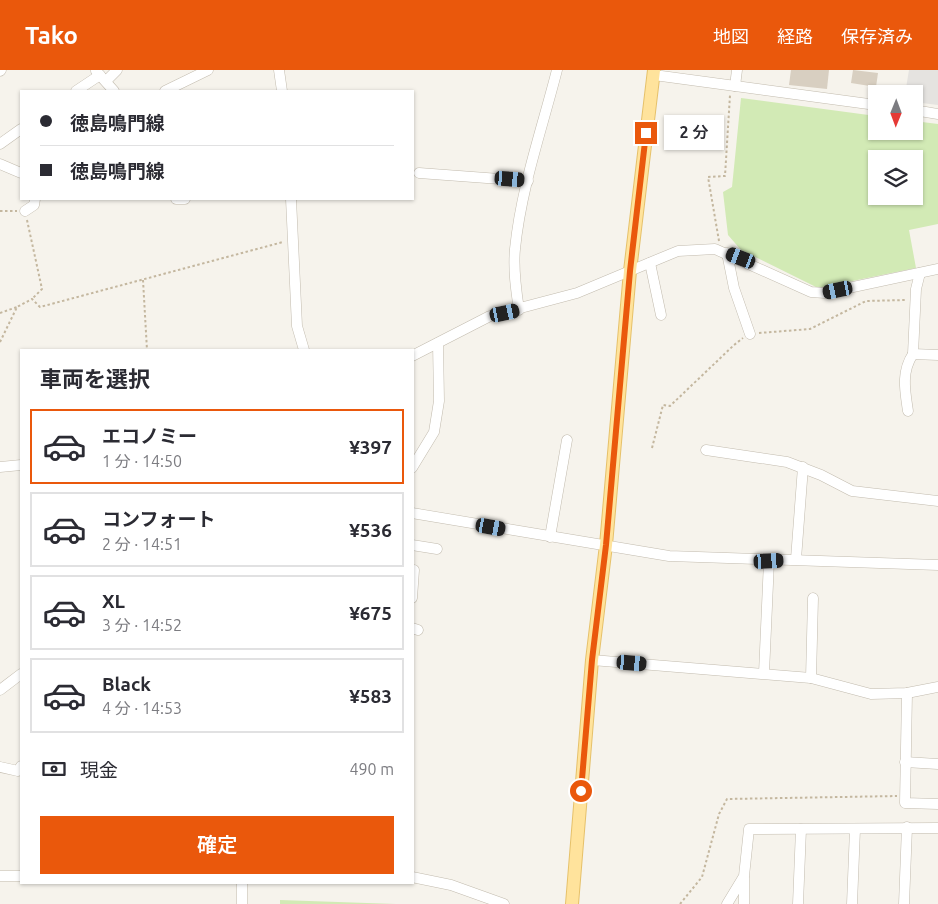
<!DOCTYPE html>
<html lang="ja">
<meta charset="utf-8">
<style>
body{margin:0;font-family:Ubuntu,"Noto Sans JP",sans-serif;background:#f2f2f3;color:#2b2b33;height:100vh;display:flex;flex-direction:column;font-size:19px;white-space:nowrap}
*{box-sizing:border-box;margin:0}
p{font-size:16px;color:#7c7c81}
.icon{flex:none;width:28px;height:28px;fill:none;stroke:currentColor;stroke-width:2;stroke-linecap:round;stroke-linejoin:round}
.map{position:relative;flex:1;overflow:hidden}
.panel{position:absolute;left:20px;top:279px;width:394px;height:535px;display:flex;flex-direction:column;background:#fff;border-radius:0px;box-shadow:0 1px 4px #0004}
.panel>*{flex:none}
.top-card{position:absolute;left:20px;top:20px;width:394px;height:110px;border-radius:0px;box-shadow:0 1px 4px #0004;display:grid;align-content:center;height:110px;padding:0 20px;background:#fff}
.needle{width:32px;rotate:181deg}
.fabs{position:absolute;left:868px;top:15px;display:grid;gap:10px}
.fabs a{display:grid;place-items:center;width:55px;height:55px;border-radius:0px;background:#fff;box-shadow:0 1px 4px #0004;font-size:25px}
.end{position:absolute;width:22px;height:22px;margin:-11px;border:6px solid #ea580c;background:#fff;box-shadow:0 0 0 2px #fff}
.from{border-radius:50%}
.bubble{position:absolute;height:35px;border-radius:0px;background:#fff;box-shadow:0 1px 4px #0004;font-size:16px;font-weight:600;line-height:35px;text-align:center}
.car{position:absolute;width:15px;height:30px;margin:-15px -8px;border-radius:6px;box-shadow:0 0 4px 1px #0007;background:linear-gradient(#222 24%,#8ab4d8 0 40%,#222 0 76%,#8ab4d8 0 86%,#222 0)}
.top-card b{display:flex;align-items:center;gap:18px;height:48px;font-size:19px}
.top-card b+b{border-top:1px solid #e1e1e2}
.top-card i{width:12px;height:12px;background:#2b2b33}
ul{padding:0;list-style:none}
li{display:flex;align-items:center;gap:15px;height:75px;margin:0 10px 8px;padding:0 10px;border:2px solid #e1e1e2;border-radius:0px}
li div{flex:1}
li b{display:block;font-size:19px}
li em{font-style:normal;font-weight:600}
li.active{border-color:#ea580c}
li>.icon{width:45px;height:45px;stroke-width:1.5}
h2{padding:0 20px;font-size:22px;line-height:60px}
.pay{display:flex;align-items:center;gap:12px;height:55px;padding:0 20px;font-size:19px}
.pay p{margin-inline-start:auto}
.cta{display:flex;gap:10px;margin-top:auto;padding:10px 20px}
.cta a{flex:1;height:58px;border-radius:0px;background:#ea580c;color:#fff;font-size:20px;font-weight:600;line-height:58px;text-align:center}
header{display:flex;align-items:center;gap:30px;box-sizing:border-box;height:70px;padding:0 25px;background:#ea580c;color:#fff}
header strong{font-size:24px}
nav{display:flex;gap:28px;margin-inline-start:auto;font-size:18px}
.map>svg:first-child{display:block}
.green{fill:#d2eab5;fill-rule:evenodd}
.parking{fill:#e5e3e0}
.building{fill:#d8cfc1}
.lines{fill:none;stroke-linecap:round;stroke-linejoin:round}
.minor-casing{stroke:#c2bbae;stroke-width:11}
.major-casing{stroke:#e6c16a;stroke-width:14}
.path{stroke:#c4b79f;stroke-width:2;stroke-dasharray:2.5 2.5;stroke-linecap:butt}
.minor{stroke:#fff;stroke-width:10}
.major{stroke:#ffe39c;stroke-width:12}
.route{stroke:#ea580c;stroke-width:6}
</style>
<header>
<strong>Tako</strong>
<nav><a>地図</a><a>経路</a><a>保存済み</a></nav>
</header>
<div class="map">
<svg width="938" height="834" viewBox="0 0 938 834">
<rect width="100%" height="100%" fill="#f6f3ec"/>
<g class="green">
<path d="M 741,28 L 876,46 L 876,61 L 914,61 L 914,51 L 938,54 L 938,154 L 909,160 L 916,198 L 818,218 L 741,180 L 728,165 L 723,122 L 732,117 ZM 876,89 L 914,89 L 914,126 L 876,126 Z"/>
<polygon points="280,830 396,834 280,834"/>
</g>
<polygon class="parking" points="909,0 938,0 938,35 914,32 914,24 905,24"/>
<g class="building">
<polygon points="791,0 829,0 827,19 789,15"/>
<polygon points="853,0 878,3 876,17 851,13"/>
</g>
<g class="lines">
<defs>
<g id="minor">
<polyline points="279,0 282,21"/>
<polyline points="0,1 1,0"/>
<polyline points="96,1 114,21"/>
<polyline points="654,5 876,35"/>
<polyline points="106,11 117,0"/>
<polyline points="735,16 737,0"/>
<polyline points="76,21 100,5"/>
<polyline points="165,21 208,0"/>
<polyline points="914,40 938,44"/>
<polyline points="0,74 21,59"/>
<polyline points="0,94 21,103"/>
<polyline points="419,103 528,111"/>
<polyline points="176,129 185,129"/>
<polyline points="291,129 297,256 304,280"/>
<polyline points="25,141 34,135 35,129"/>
<polyline points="727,183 734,218 750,264"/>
<polyline points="650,193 661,245"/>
<polyline points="920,203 916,219 913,284 938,285"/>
<path d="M 519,240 C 516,220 513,199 515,179 C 521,118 542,59 557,0"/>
<polyline points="412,286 490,246 577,223 678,181 715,179 811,222 825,223 938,199"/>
<path d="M 908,341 C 905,321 901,302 913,284"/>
<polyline points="706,380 787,392 821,405 852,421 938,431"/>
<polyline points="0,397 21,395"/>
<polyline points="412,398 434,362 439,331 438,273"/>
<polyline points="412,443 669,486 938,495"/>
<polyline points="550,467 567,370"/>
<polyline points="412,475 437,479"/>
<polyline points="796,489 803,397"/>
<polyline points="412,500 414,500 412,528"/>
<polyline points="412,558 418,560"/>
<polyline points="592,590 811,608 871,624 907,623 938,617"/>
<polyline points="764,603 769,491"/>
<polyline points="811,608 813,528"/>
<polyline points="0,620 21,604"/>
<polyline points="907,623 905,733 938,734"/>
<polyline points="905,692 938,694"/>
<polyline points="0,697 18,701 21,696"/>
<polyline points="0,806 21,806"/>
<polyline points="412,807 451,815 504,834"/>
<polyline points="242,834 242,812"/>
<polyline points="727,834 744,806 749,759 938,758"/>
<polyline points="744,834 744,808"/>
<polyline points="798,834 801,759"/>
<polyline points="852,834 855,759"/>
<polyline points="904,834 907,757"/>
</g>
<polyline id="major" points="572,834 592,590 606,475 630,201 654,0"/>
</defs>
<use href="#minor" class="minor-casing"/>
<use href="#major" class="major-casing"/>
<g class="path">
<polyline points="0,141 17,141"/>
<polyline points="27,150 42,219 32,229"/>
<polyline points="719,171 708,107 725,106 730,25"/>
<polyline points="143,210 147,280"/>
<polyline points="0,243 17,237"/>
<polyline points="759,263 810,259 866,231 905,230"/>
<polyline points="0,272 17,237 32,229 40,237 283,172"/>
<polyline points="652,378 663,335 670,336 734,275 743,268"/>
<polyline points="680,834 702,807 719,744 727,729 897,726"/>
</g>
<use href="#minor" class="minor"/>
<use href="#major" class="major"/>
</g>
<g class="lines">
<polyline class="route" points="581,721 592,590 606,475 630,201 646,63"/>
</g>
</svg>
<div class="fabs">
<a><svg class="needle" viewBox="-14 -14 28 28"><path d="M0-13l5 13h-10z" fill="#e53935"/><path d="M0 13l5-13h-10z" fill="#7c7c81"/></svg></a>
<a><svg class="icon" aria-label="layers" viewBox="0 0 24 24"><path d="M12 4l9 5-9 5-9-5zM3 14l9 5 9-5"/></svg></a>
</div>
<i class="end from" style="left:581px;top:721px"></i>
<i class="end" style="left:646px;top:63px"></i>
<div class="bubble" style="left:664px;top:45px;width:60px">2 分</div>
<i class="car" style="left:510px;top:109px;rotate:94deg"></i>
<i class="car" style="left:741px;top:188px;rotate:291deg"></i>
<i class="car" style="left:838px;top:220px;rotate:258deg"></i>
<i class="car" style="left:505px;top:243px;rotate:78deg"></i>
<i class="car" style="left:491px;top:457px;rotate:100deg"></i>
<i class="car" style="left:769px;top:491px;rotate:87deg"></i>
<i class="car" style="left:632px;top:593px;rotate:95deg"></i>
<div class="top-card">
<b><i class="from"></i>徳島鳴門線</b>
<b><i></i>徳島鳴門線</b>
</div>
<section class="panel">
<h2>車両を選択</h2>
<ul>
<li class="active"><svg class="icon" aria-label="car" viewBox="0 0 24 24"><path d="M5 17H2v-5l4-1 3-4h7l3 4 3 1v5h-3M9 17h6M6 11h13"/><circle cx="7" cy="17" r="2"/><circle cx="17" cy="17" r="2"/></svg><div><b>エコノミー</b><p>1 分 · 14:50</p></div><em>¥397</em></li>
<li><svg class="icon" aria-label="car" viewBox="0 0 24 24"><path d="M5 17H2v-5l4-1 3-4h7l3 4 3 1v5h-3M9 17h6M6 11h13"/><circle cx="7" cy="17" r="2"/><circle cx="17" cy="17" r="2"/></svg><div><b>コンフォート</b><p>2 分 · 14:51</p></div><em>¥536</em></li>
<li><svg class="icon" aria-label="car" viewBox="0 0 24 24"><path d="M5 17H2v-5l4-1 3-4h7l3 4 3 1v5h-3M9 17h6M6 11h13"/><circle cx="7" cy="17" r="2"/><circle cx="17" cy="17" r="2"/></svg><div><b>XL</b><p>3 分 · 14:52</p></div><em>¥675</em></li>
<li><svg class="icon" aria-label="car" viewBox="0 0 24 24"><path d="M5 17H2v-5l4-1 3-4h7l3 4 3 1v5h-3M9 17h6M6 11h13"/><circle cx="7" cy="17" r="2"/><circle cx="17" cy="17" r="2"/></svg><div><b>Black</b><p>4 分 · 14:53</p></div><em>¥583</em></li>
</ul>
<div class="pay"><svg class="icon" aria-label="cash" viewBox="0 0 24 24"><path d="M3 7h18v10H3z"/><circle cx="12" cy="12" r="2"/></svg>現金<p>490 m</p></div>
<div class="cta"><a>確定</a></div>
</section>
</div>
